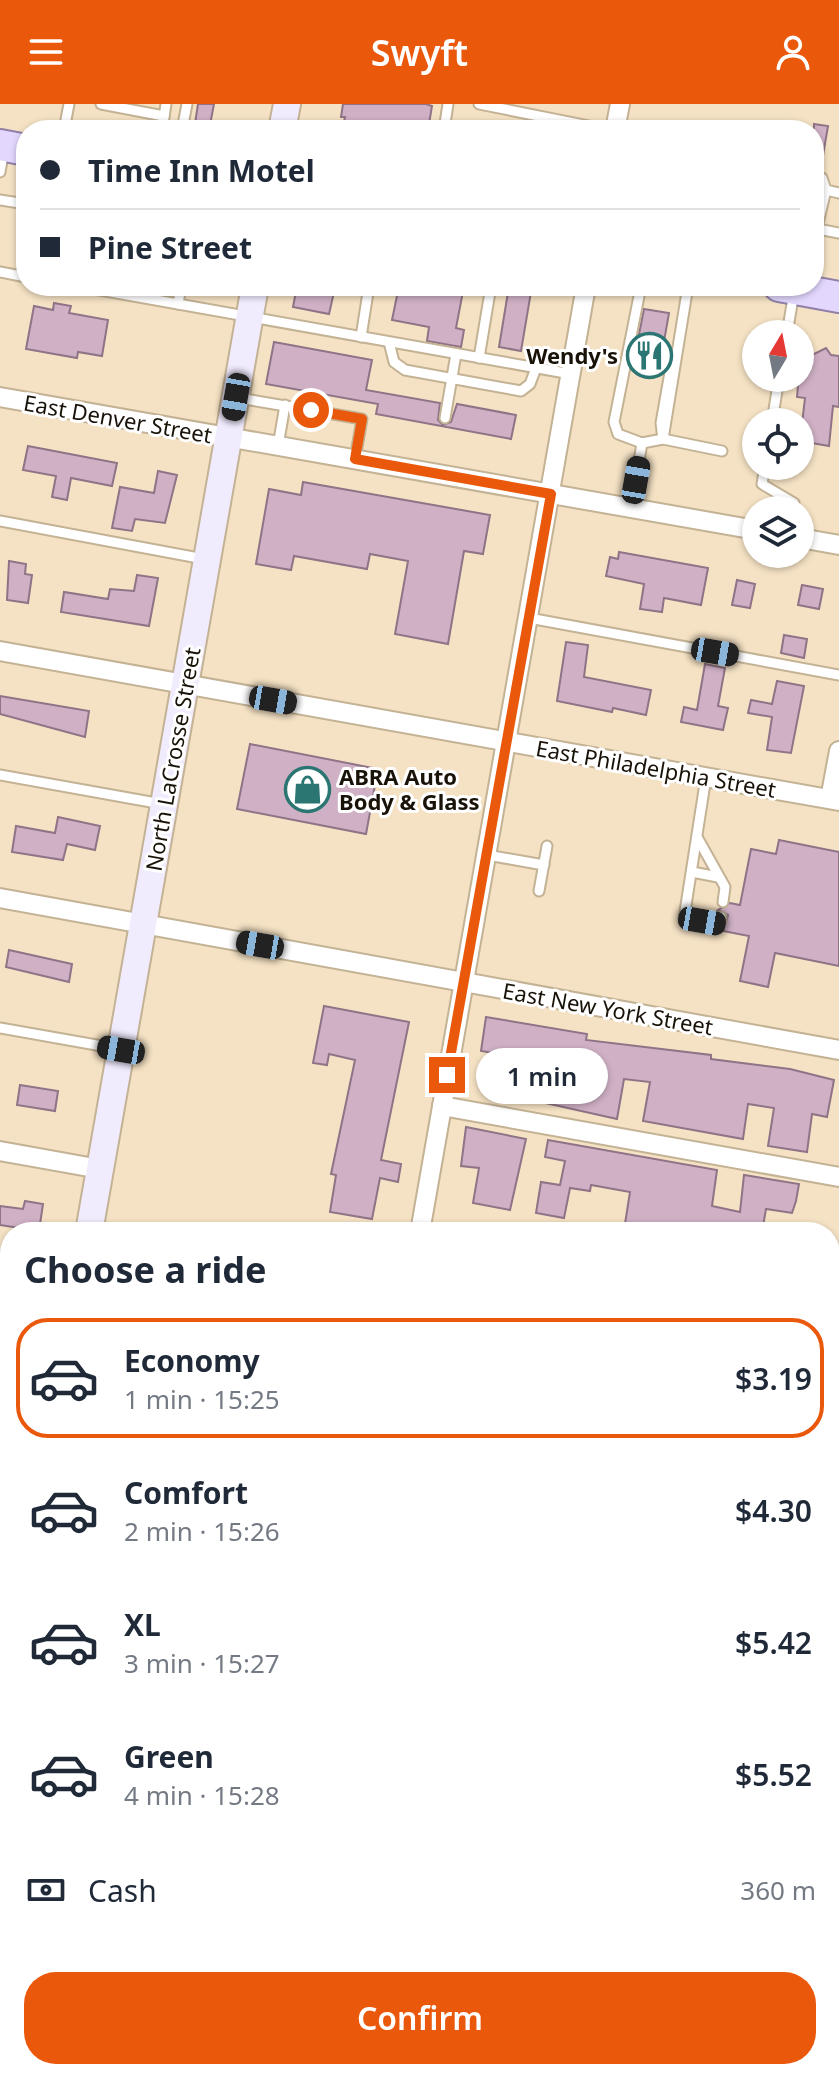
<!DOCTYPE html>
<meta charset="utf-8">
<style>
body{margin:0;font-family:"Noto Sans",sans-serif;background:#f2f2f3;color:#1f2937;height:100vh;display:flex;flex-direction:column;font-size:30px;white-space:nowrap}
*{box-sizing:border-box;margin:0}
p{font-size:26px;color:#747a83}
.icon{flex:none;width:44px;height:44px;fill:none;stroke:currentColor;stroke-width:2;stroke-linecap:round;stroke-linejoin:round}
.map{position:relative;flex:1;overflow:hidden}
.side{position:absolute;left:0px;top:1118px;width:840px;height:858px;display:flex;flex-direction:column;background:#fff;border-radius:32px 32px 0 0;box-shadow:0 2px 6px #0004}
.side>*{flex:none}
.banner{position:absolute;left:16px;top:16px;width:808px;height:176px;border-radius:32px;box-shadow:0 2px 6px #0004;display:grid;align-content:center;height:176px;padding:0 24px;background:#fff}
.needle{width:52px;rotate:10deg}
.buttons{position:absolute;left:742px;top:216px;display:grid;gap:16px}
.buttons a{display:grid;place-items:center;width:72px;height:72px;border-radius:50%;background:#fff;box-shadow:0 2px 6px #0004;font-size:40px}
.end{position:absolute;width:36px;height:36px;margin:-18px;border:10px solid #ea580c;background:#fff;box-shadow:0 0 0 4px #fff}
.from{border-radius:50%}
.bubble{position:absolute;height:56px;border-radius:28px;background:#fff;box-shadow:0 2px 6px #0004;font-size:26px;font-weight:600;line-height:56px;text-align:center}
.car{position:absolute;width:24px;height:48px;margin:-24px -12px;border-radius:10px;box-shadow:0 0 6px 2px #0007;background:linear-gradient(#222 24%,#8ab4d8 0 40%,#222 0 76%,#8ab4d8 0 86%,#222 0)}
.banner b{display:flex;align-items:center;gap:28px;height:76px;font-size:30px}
.banner b+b{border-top:2px solid #e0e1e3}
.banner i{width:20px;height:20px;background:#1f2937}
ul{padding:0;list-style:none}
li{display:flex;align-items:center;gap:24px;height:120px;margin:0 16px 12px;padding:0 8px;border:4px solid transparent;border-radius:32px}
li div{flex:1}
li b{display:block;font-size:30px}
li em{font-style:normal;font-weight:600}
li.selected{border-color:#ea580c}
li>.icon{width:72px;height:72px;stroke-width:1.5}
h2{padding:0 24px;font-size:36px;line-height:96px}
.pay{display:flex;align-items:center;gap:20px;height:88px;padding:0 24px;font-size:30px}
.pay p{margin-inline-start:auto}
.action{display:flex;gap:16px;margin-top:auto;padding:16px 24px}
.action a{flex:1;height:92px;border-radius:32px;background:#ea580c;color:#fff;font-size:32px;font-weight:600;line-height:92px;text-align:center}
header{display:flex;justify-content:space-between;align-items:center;height:104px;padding:0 24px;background:#ea580c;color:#fff;font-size:36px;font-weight:600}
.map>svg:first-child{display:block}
.building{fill:#cfb0c5;stroke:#8f7386;stroke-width:2}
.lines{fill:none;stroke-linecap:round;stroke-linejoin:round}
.lane-casing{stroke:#c4b295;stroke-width:13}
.street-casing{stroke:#c4b295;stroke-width:22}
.secondary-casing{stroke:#c4b295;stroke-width:30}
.primary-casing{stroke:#9080a7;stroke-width:34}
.lane{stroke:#fff;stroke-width:9}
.street{stroke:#fff;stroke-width:18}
.secondary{stroke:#f1ebfe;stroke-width:26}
.primary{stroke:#e3d7fe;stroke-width:30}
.route{stroke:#ea580c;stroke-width:10}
.labels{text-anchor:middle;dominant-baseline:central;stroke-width:6;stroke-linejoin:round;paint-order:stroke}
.poi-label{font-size:22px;font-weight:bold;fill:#191208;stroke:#fff;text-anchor:end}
.street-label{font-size:22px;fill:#191208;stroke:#fff}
</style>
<header><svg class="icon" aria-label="menu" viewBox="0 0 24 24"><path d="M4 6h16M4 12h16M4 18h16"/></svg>Swyft<svg class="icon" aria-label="person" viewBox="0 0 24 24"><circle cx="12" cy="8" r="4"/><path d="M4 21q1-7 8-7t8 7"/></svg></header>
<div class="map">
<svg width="839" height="1975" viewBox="0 0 839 1975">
<rect width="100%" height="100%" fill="#f5e2c4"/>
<g class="building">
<polygon points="198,0 214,0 209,26 194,26"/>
<polygon points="343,0 426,0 432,2 428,26 393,26 344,18 345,13 341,13"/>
<polygon points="814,20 828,22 821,63 814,62"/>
<polygon points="297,182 334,188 329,210 293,203"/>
<polygon points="399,182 464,182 456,224 464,226 461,243 427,237 429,223 392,216"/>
<polygon points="509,182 532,182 521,247 499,243"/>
<polygon points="54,199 71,202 69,209 108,216 102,252 78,248 77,254 26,245 34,202 53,206"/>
<polygon points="644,205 669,209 658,271 632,266"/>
<polygon points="274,238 372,256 366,286 440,299 438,316 443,321 451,318 457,300 516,311 511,335 376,310 378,300 266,280"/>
<polygon points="826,244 831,251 839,252 839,303 833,302 829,342 800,337 805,294 797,293 800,257"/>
<polygon points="28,342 117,359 112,382 71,374 67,396 52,393 56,372 23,366"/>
<polygon points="158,367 177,371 165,419 135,415 132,427 112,424 120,383 154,389"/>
<polygon points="303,378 490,411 483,450 464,447 448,540 395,530 408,457 370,450 367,465 294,452 291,466 256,460 269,385 301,391"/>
<polygon points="619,448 708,464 701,501 664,494 662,508 640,505 644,480 606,472 610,453 618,455"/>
<polygon points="9,457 26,460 25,470 32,471 28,499 7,496"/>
<polygon points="137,471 158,474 149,522 61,508 64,488 108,495 110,485 134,487"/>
<polygon points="737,476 755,480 750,504 732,501"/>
<polygon points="802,481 823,485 819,505 798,501"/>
<polygon points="784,531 807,535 804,554 781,549"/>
<polygon points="566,538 588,541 584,573 651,586 646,611 613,604 612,608 557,597"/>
<polygon points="705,560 725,564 718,602 728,604 723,626 681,618 684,603 697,606"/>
<polygon points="777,577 804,582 791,649 767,646 772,613 748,609 751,596 772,600"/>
<polygon points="0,592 89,607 85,633 0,610"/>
<polygon points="250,640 378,665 366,730 237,705"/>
<polygon points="58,713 100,722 95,746 67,740 63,756 12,748 16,722 55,729"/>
<polygon points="779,736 839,748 839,862 775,849 768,883 740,877 749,832 723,827 728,811 718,806 730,799 740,801 751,745 776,750"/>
<polygon points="9,846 72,860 69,878 6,863"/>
<polygon points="324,902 409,918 381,1056 401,1060 398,1078 380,1074 372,1115 330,1108 336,1071 331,1070 355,956 329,950 327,961 313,959"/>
<polygon points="486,913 587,930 586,936 711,951 711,955 790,965 834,976 827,1013 812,1010 807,1048 768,1042 774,1004 748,1000 743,1035 643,1017 650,978 624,975 617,1015 523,994 530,955 481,947"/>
<polygon points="20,981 58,987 55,1007 17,1001"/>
<polygon points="466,1023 526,1035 510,1106 473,1099 479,1064 461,1062"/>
<polygon points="548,1036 717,1066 712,1102 740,1108 744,1071 799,1080 796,1097 792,1109 766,1105 762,1128 624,1126 630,1088 591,1081 590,1087 570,1084 564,1114 536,1109 541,1078 560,1081 565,1057 545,1053"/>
<polygon points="25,1097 43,1100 39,1127 0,1121 0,1102 23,1105"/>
</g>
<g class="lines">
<defs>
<g id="lane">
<polyline points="101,0 164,12"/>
<polyline points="479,0 609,26"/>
<polyline points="64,26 69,0"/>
<polyline points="162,26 166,0"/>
<polyline points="182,26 187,0"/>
<polyline points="444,26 448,0"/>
<polyline points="0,68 4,46"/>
<polyline points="814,73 822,74 826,86 839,89"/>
<polyline points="0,96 26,100"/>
<polyline points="818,125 839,129"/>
<polyline points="814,136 826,86"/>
<polyline points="0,168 26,173"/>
<polyline points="77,182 571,270"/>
<polyline points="641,182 614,318 618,330 642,339 663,335 688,182"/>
<polyline points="178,200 181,182"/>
<polyline points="787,230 794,188"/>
<polyline points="361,233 369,182"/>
<polyline points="389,238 394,258 405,266 521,287 530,280 536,264"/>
<polyline points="479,254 491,182"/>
<polyline points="670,268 661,319 663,335 722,347"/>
<polyline points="239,294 362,315 355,355"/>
<polyline points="445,314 456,250"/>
<polyline points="772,318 779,274"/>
<polyline points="278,342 285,301"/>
<polyline points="765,362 762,380 794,399 793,406"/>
<polyline points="631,404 642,339"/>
<polyline points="0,417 204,455"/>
<polyline points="529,514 839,571"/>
<polyline points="0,671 162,700"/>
<polyline points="706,673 684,814 720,820 721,813"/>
<polyline points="697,733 725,783 723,798"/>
<polyline points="487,751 544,761"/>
<polyline points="692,768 718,773"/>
<polyline points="539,787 547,742"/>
<polyline points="0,924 119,945"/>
<polyline points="0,1959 10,1904"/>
<polyline points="337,1966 340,1975"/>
<polyline points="400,1966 415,1969"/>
<polyline points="32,1975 34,1966"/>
<polyline points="106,1975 107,1966"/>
<polyline points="583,1975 584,1966"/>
</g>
<g id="street">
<polyline points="615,26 620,0"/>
<polyline points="0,293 756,426"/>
<polyline points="800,434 839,441"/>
<polyline points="0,547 839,697"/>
<polyline points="830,695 839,647"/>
<polyline points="0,794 839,946"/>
<polyline points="442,1002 839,1073"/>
<polyline points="0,1047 100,1065"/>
<polyline points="420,1128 586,182"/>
<polyline points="830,1199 839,1200"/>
<polyline points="830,1490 839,1440"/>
</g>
<g id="secondary">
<polyline points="282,26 287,0"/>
<polyline points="89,1128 255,182"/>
<polyline points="0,1648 10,1587"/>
</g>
<g id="primary">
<polyline points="0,41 26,46"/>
<polyline points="779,182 839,193"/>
<polyline points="0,1742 10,1744"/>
<polyline points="830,1891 839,1893"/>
</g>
</defs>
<use href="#lane" class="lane-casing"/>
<use href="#street" class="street-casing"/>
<use href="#secondary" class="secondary-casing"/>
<use href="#primary" class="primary-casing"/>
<use href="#lane" class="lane"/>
<use href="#street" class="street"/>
<use href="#secondary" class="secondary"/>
<use href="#primary" class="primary"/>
</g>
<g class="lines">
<polyline class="route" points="311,306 362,315 355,355 551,390 447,971"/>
</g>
<defs>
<symbol id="restaurant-ring" viewBox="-11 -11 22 22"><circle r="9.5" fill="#fff" stroke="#2b7572" stroke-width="1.5"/><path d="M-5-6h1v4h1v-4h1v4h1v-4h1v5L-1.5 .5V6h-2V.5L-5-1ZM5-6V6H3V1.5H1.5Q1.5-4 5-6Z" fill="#2b7572"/></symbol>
<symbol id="shop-ring" viewBox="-11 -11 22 22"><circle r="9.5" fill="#fff" stroke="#2b7572" stroke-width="1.5"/><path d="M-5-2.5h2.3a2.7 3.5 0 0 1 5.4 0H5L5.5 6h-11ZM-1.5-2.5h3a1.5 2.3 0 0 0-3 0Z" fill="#2b7572"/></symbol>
</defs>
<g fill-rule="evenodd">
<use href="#restaurant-ring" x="624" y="226" width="51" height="51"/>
<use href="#shop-ring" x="282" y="660" width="51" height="51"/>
</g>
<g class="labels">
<g class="poi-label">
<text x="618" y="251">Wendy's</text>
<text x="339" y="672" text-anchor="start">ABRA Auto<tspan x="339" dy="25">Body &amp; Glass</tspan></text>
</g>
<g class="street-label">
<text transform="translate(118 314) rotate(10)">East Denver Street</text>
<text transform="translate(172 655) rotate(-80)">North LaCrosse Street</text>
<text transform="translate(656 664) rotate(10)">East Philadelphia Street</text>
<text transform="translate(608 904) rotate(10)">East New York Street</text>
</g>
</g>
</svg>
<div class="buttons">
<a><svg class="needle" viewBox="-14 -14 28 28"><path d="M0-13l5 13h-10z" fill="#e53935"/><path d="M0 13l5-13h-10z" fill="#747a83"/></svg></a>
<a><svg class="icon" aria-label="locate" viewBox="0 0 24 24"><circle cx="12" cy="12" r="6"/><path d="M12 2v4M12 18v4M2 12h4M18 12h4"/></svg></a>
<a><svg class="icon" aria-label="layers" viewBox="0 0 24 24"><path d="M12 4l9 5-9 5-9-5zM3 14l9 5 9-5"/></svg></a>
</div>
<i class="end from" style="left:311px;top:306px"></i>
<i class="end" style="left:447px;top:971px"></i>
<div class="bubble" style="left:476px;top:944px;width:132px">1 min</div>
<i class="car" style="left:236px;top:293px;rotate:190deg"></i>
<i class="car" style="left:636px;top:376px;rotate:10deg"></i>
<i class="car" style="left:715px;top:548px;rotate:100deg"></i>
<i class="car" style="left:273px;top:596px;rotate:100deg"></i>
<i class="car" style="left:702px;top:817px;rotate:100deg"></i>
<i class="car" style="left:260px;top:841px;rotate:280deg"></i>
<i class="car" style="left:121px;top:946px;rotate:280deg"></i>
<div class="banner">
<b><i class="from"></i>Time Inn Motel</b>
<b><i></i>Pine Street</b>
</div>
<section class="side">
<h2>Choose a ride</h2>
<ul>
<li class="selected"><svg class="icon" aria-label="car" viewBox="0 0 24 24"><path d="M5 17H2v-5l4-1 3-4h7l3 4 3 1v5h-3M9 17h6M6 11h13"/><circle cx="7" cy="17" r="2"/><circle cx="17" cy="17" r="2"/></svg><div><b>Economy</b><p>1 min · 15:25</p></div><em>$3.19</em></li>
<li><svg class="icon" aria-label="car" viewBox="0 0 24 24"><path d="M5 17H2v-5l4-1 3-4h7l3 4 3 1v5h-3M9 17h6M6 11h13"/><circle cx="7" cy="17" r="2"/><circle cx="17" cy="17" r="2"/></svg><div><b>Comfort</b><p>2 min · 15:26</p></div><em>$4.30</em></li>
<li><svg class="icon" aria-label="car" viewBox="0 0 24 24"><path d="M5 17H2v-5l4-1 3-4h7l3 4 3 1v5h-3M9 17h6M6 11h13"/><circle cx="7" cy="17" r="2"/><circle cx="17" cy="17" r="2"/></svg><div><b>XL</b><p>3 min · 15:27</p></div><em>$5.42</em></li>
<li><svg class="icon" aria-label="car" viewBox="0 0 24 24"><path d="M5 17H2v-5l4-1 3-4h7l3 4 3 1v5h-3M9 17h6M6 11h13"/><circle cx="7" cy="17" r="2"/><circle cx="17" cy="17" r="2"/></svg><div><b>Green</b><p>4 min · 15:28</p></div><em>$5.52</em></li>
</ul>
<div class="pay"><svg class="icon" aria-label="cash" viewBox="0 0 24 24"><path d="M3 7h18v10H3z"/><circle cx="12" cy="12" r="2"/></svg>Cash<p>360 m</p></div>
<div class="action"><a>Confirm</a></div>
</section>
</div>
